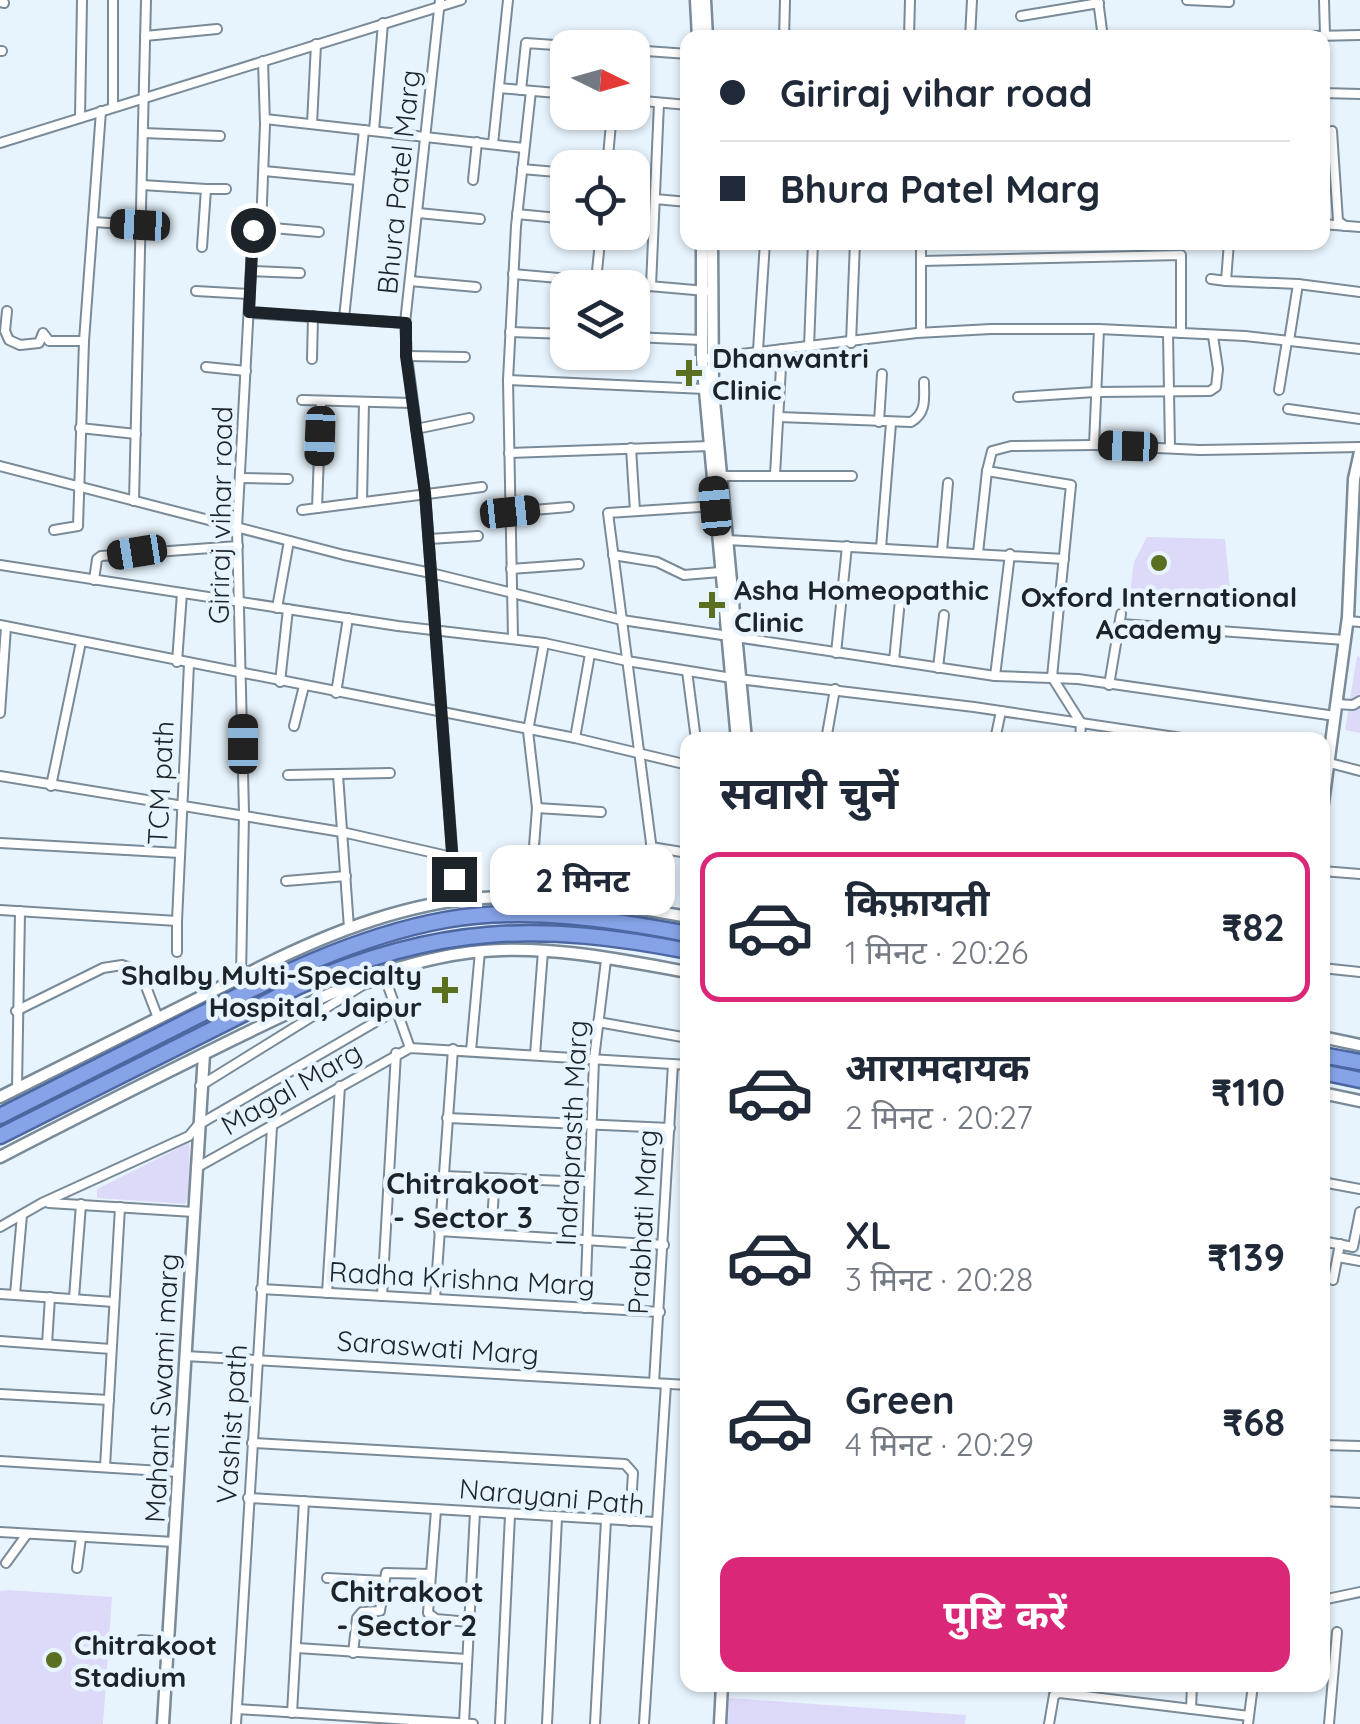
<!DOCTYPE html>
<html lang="hi">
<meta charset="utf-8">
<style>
body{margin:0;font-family:Quicksand,"Noto Sans Devanagari",sans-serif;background:#f2f2f3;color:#1f2937;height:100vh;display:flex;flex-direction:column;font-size:38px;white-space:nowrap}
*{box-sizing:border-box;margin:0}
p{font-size:32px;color:#747a83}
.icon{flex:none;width:55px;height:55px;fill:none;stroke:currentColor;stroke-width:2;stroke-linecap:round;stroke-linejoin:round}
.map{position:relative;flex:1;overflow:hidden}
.side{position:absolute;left:680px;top:732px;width:650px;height:960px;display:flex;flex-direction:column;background:#fff;border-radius:20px;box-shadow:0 2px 8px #0004}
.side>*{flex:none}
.guide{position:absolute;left:680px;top:30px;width:650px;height:220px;border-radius:20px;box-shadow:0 2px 8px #0004;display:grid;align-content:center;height:220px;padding:0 40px;background:#fff}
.needle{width:65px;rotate:95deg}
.controls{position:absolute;left:550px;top:30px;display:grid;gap:20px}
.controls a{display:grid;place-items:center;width:100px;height:100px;border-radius:20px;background:#fff;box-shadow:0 2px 8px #0004;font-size:50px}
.end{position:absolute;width:45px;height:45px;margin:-22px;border:12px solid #1c2329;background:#fff;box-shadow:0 0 0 5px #fff}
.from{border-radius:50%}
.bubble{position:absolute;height:70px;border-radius:20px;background:#fff;box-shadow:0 2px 8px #0004;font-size:32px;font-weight:700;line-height:70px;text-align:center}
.car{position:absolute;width:30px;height:60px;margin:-30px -15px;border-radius:12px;box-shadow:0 0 8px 2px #0007;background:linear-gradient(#222 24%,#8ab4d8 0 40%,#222 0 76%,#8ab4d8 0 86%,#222 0)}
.guide b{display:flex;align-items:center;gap:35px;height:95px;font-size:38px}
.guide b+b{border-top:2px solid #e0e1e3}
.guide i{width:25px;height:25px;background:#1f2937}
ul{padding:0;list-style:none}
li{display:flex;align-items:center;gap:30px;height:150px;margin:0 20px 15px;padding:0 20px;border:5px solid transparent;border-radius:20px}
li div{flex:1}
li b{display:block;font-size:38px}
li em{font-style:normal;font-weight:700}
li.selected{border-color:#db2777}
li>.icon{width:90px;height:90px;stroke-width:1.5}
h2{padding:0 40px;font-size:45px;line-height:120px}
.button{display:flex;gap:20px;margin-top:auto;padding:20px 40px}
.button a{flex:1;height:115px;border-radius:20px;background:#db2777;color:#fff;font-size:40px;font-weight:700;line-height:115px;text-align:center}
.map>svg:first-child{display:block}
.green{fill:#dddaf9}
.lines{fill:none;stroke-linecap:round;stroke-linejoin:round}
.minor-casing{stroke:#798a98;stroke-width:12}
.tertiary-casing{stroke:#798a98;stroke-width:15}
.trunk-casing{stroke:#4d67a1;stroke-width:19}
.minor{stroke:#fff;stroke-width:8}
.tertiary{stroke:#fff;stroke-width:10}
.trunk{stroke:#86a3e8;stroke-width:14}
.route{stroke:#1c2329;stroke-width:12}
.poi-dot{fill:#5a7020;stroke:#e8f4fd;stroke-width:4}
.labels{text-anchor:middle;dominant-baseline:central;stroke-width:9;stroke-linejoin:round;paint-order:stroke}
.street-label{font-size:28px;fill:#1c2329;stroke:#e8f4fd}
.poi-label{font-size:28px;font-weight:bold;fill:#1c2329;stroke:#e8f4fd;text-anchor:start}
.neighbourhood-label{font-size:30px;font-weight:bold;fill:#1c2329;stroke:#e8f4fd}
</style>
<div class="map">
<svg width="1360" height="1724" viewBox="0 0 1360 1724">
<rect width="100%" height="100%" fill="#e8f4fd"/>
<g class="green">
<polygon points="1147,537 1225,539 1230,588 1130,593 1134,562"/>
<polygon points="1357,656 1360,657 1360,733 1345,730"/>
<polygon points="189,1143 191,1192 185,1204 97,1198 97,1189"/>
<polygon points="8,1590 112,1597 103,1724 0,1724 0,1591"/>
<polygon points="729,1698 966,1715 965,1724 728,1724"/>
</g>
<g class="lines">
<defs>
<g id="minor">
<polyline points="440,0 405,323 407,356 425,493 456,901"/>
<polyline points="1098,0 1103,38"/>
<polyline points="1187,0 1229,2"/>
<polyline points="1324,0 1325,35"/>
<polyline points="0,2 4,3"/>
<polyline points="1021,16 1099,3"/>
<polyline points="145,36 217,29"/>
<polyline points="784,36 800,38"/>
<polyline points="784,38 785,0"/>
<polyline points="909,38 910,0"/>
<polyline points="970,38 972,0"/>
<polyline points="1168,38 1207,38"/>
<polyline points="1231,38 1360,35"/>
<polyline points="632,50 688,54"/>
<polyline points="0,51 2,51"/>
<polyline points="499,88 568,94"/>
<polyline points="521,90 526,43 598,48"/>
<polyline points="1322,93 1360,94"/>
<polyline points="632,100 688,105"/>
<polyline points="113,107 113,0"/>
<polyline points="80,118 82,0"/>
<polyline points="265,119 524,148"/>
<polyline points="312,124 316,44"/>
<polyline points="374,131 383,23"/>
<polyline points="1332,131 1338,221 1345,226"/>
<polyline points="143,133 220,136"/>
<polyline points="0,143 461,0"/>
<polyline points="493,144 508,0"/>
<polyline points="607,168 612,112"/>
<polyline points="522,169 568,173"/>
<polyline points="264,171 358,180"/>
<polyline points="473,180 477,142"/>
<polyline points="142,185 206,189 202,247"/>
<polyline points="206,189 226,189"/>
<polyline points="655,199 688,202"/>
<polyline points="418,213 480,219"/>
<polyline points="517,214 568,219"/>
<polyline points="93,222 141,225"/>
<polyline points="1322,224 1360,227"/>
<polyline points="261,227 319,232"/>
<polyline points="921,242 921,332"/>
<polyline points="1229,242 1226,281 1298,284 1360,292"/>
<polyline points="921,261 1181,255 1181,333"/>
<polyline points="251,271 300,273"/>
<polyline points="513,274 706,291"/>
<polyline points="1211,279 1226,281"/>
<polyline points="410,281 476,287"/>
<polyline points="596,281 601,232"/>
<polyline points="651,286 659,103"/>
<polyline points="196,291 249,294"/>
<polyline points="7,311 5,331 9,340 20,345 39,343 43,333 49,341 84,341"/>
<polyline points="249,313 405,323"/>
<polyline points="344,318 364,130"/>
<polyline points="1099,329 1094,445 1200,450 1360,447"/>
<polyline points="510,332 568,334"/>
<polyline points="1168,333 1170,448"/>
<polyline points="632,337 702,340"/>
<polyline points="1289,341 1298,284"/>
<polyline points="851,343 855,242"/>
<polyline points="809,347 813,242"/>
<polyline points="758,350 765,242"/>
<polyline points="407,356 465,357"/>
<polyline points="707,358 917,333 991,329 1099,329 1245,336 1360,349"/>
<polyline points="312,359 313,316"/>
<polyline points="206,367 246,371"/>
<polyline points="508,380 705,389"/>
<polyline points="1279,390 1287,341"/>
<polyline points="1018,397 1095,392 1210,391 1216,387 1218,369 1213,336"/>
<polyline points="302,400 412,403"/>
<polyline points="1288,409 1360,419"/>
<path d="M 779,417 L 911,422 C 927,413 924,398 924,382"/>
<polyline points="879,422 882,374"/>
<polyline points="80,428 136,434"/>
<polyline points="416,429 469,418"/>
<polyline points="631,448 635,511"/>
<polyline points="509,453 710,446"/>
<polyline points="0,466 344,555 431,573 622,620 995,676 1078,679 1335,716"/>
<polyline points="987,471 1071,485 1052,677 1081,723 1080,740"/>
<polyline points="775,475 782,349"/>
<polyline points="721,476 852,476"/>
<polyline points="240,478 288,479"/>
<polyline points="134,501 146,0"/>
<polyline points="362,501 364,402"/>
<polyline points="317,508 321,401"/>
<polyline points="302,510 482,487"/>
<polyline points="510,512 569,507"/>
<polyline points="54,530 78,526 84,341 101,111"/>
<polyline points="429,539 478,536"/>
<polyline points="727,540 1064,559"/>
<polyline points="881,548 891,423"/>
<polyline points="942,551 948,483"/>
<polyline points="978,553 987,471 992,451 1011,446 1094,445"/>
<polyline points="613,555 657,562 684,575 720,572"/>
<polyline points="0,565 398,626 544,643 627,661 738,679 974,707 1195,740"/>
<polyline points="511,569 579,564"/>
<polyline points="94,580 97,559 101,556 238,546"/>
<polyline points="277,608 289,541"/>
<polyline points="1348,621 1360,622"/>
<polyline points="1121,624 1345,640"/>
<polyline points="0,625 575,738 688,765"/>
<polyline points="513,638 508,380 516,226 531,91"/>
<polyline points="836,653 847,546"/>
<polyline points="894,661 900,600"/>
<polyline points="177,662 182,593"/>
<polyline points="938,668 944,615"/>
<polyline points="687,671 696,740"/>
<polyline points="995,676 1010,554"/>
<polyline points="280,682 288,609"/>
<polyline points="1109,685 1121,614"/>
<polyline points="336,693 348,618"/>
<polyline points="1337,704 1353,705 1360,701"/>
<polyline points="0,713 6,627"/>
<polyline points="294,726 304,686"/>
<polyline points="575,738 590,654"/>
<polyline points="826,740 835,689"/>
<polyline points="995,740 1001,711"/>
<polyline points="1322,761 1360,771"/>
<polyline points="288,775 390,773"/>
<polyline points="338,775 349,928"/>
<polyline points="0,776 342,832 452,857"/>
<polyline points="51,786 81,642"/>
<polyline points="537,808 601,812"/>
<polyline points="0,843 180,853"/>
<polyline points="651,847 688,853"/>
<polyline points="1322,871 1360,874"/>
<polyline points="286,881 346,876"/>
<polyline points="530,897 537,808 528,731 544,643"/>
<polyline points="0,910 177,921 189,664"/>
<polyline points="660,912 608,513 715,506"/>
<polyline points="177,921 177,952"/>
<polyline points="1322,968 1360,972"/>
<polyline points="384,975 410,1048"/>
<polyline points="241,976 244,813 237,528 253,230 261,227 265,124 263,61"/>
<polyline points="16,1011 103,968 122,965 140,971 158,1018"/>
<polyline points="598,1022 688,1038"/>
<polyline points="471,1051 480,951"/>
<polyline points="535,1055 543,951"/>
<polyline points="200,1086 363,985 386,978"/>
<polyline points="17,1088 20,911"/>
<polyline points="447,1118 670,1128"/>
<polyline points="196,1168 410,1048 688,1065"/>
<polyline points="443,1176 589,1182"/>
<polyline points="1322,1182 1360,1189"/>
<polyline points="49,1203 194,1212"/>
<polyline points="0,1227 42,1203 189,1136 198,1125 396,1010"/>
<polyline points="439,1231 664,1245"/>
<polyline points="491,1234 495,1178"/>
<polyline points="1322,1241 1353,1247 1360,1212"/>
<polyline points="1338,1257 1360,1261"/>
<polyline points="1333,1280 1340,1244"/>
<polyline points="261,1289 660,1312"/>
<polyline points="327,1293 340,1086"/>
<polyline points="0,1294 114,1302"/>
<polyline points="15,1294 22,1215"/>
<polyline points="382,1296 396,1053"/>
<polyline points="74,1298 81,1204"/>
<polyline points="435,1299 453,1049"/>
<polyline points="585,1308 594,1059 606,960"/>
<polyline points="0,1341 111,1349"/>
<polyline points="47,1344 50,1297"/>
<polyline points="185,1356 688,1385"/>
<polyline points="654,1383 673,1064"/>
<polyline points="0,1394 109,1400"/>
<polyline points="252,1443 625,1464 633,1473 630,1521"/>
<polyline points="1322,1445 1360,1446"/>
<polyline points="0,1461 178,1472"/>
<polyline points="105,1467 120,1207"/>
<polyline points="248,1498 655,1522"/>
<polyline points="1322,1501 1360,1503"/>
<polyline points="436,1510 428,1613 436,1619 469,1622"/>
<polyline points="0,1532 174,1542"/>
<polyline points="6,1563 27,1534"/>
<polyline points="77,1568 81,1538"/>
<polyline points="327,1578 384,1581"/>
<polyline points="1322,1600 1360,1592"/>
<polyline points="141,1640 168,1642"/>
<polyline points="297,1648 467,1659"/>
<polyline points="353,1653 357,1618 362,1612 380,1611 386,1573 431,1574"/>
<polyline points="237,1709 473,1724"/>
<polyline points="1191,1709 1192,1685"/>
<polyline points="292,1713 304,1501"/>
<polyline points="464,1723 475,1512"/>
<polyline points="236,1724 272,1127"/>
<polyline points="500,1724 510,1515"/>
<polyline points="547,1724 557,1518"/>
<polyline points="595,1724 606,1520"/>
<polyline points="644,1724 666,1384"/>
<polyline points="1049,1724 1054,1695 1060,1693 1249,1716"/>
<polyline points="1248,1724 1253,1685"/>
<polyline points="1329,1724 1337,1632"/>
</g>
<g id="tertiary">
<polyline points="696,0 698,38"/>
<polyline points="705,0 707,38"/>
<polyline points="702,242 702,358 737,740"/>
<polyline points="712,242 713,390 746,740"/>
<polyline points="1322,810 1348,617 1354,479 1360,452"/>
<polyline points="1322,1037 1360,1045"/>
<polyline points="1322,1093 1360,1101"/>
<path d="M 0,1097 L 277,959 C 340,929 411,902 482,898 C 550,893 621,905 688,917"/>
<path d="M 0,1157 C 77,1117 155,1078 232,1040 C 313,1001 392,959 483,951 C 550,945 621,960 688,972"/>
<polyline points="163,1724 204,1054"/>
<polyline points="720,1724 722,1685"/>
</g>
<g id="trunk">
<polyline points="1322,1055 1360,1062"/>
<polyline points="1322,1072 1360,1080"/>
<path d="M 0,1116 C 61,1085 122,1054 184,1023 C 267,981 352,937 445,920 C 525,906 609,919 688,934"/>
<path d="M 0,1136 L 299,986 C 437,925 541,922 688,951"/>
</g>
</defs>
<use href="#minor" class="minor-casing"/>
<use href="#tertiary" class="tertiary-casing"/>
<use href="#trunk" class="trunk-casing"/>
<use href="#minor" class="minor"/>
<use href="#tertiary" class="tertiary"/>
<use href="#trunk" class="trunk"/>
</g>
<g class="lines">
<polyline class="route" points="253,230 249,312 406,323 406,356 425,493 454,879"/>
</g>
<g class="poi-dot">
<path d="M684 358h10v10h10v10h-10v10h-10v-10h-10v-10h10z"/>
<circle cx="1159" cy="563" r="10"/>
<path d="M707 590h10v10h10v10h-10v10h-10v-10h-10v-10h10z"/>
<path d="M440 975h10v10h10v10h-10v10h-10v-10h-10v-10h10z"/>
<circle cx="54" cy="1660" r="10"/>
</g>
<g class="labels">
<g class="street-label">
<text transform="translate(398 182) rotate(-84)">Bhura Patel Marg</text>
<text transform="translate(220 515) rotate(-89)">Giriraj vihar road</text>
<text transform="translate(160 783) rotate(-87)">TCM path</text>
<text transform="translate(291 1088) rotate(-30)">Magal Marg</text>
<text transform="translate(571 1133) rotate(-87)">Indraprasth Marg</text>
<text transform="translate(642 1222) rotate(-87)">Prabhati Marg</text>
<text transform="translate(462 1278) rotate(3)">Radha Krishna Marg</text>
<text transform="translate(438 1347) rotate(4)">Saraswati Marg</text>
<text transform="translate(161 1388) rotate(-87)">Mahant Swami marg</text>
<text transform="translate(231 1424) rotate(-86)">Vashist path</text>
<text transform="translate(552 1496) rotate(5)">Narayani Path</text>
</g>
<g class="poi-label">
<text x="712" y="357">Dhanwantri<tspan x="712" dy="32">Clinic</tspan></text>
<text x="734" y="589">Asha Homeopathic<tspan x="734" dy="32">Clinic</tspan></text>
<text x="1159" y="596" text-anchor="middle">Oxford International<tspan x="1159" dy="32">Academy</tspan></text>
<text x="422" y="974" text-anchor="end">Shalby Multi-Specialty<tspan x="422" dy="32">Hospital, Jaipur</tspan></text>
<text x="74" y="1644">Chitrakoot<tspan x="74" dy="32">Stadium</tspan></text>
</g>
<g class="neighbourhood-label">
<text x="463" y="1183">Chitrakoot<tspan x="463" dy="34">- Sector 3</tspan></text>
<text x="407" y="1591">Chitrakoot<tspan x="407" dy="34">- Sector 2</tspan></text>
</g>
</g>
</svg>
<div class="controls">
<a><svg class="needle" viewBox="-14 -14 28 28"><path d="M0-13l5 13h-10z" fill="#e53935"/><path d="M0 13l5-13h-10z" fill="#747a83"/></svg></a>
<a><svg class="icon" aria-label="locate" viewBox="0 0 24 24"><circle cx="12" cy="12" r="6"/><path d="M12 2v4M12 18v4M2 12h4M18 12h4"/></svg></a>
<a><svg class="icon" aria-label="layers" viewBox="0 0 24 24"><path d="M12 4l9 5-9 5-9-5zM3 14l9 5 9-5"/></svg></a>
</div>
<i class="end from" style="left:253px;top:230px"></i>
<i class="end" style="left:454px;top:879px"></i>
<div class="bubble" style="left:490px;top:845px;width:185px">2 मिनट</div>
<i class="car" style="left:140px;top:225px;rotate:273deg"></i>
<i class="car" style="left:320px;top:436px;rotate:182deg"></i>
<i class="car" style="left:1128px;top:446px;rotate:272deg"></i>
<i class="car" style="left:715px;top:506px;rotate:355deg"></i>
<i class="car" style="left:510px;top:512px;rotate:84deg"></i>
<i class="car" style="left:137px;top:552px;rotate:261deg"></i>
<i class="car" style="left:243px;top:744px;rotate:0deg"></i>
<div class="guide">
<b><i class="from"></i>Giriraj vihar road</b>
<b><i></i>Bhura Patel Marg</b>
</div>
<section class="side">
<h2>सवारी चुनें</h2>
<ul>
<li class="selected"><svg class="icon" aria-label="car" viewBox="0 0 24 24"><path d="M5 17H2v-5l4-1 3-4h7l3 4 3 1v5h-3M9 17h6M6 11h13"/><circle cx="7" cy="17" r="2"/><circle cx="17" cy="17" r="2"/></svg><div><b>किफ़ायती</b><p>1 मिनट · 20:26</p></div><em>₹82</em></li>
<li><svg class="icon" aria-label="car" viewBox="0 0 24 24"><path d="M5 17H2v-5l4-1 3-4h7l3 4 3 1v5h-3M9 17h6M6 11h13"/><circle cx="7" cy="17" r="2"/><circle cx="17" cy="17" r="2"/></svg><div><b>आरामदायक</b><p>2 मिनट · 20:27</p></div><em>₹110</em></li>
<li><svg class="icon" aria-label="car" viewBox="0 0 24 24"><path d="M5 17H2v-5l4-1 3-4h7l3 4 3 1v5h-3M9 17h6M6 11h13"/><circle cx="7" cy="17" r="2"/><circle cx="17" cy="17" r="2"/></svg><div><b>XL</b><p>3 मिनट · 20:28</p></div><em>₹139</em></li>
<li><svg class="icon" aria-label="car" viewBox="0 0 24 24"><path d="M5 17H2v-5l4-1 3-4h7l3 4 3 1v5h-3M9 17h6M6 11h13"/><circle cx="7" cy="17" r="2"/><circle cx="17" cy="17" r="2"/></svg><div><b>Green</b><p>4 मिनट · 20:29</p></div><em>₹68</em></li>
</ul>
<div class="button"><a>पुष्टि करें</a></div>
</section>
</div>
